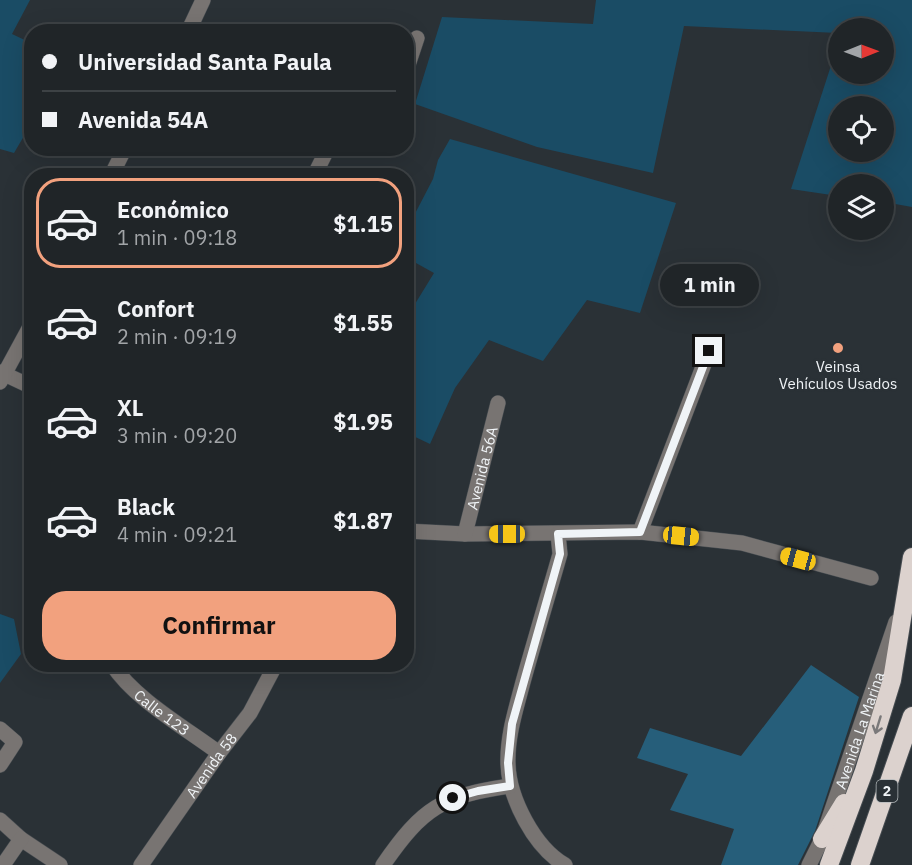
<!DOCTYPE html>
<html lang="es">
<meta charset="utf-8">
<style>
body{margin:0;font-family:"IBM Plex Sans",sans-serif;background:#2d3134;color:#f1f3f6;height:100vh;display:flex;flex-direction:column;font-size:22px;white-space:nowrap}
*{box-sizing:border-box;margin:0}
p{font-size:20px;color:#a2a5a8}
.icon{flex:none;width:33px;height:33px;fill:none;stroke:currentColor;stroke-width:2;stroke-linecap:round;stroke-linejoin:round}
.map{position:relative;flex:1;overflow:hidden}
.sheet{position:absolute;left:24px;top:168px;width:390px;height:504px;display:flex;flex-direction:column;background:#202528;border-radius:24px;box-shadow:0 6px 24px #0002,0 0 0 2px #3d4245}
.sheet>*{flex:none}
.top-card{position:absolute;left:24px;top:24px;width:390px;height:132px;border-radius:24px;box-shadow:0 6px 24px #0002,0 0 0 2px #3d4245;display:grid;align-content:center;height:132px;padding:0 18px;background:#202528}
.needle{width:39px;rotate:89deg}
.buttons{position:absolute;left:828px;top:18px;display:grid;gap:12px}
.buttons a{display:grid;place-items:center;width:66px;height:66px;border-radius:50%;background:#202528;box-shadow:0 6px 24px #0002,0 0 0 2px #3d4245;font-size:30px}
.end{position:absolute;width:27px;height:27px;margin:-14px;border:8px solid #f0f4f7;background:#111;box-shadow:0 0 0 3px #111}
.from{border-radius:50%}
.bubble{position:absolute;height:42px;border-radius:21px;background:#202528;box-shadow:0 6px 24px #0002,0 0 0 2px #3d4245;font-size:20px;font-weight:700;line-height:42px;text-align:center}
.car{position:absolute;width:18px;height:36px;margin:-18px -9px;border-radius:8px;box-shadow:0 0 4px 2px #0007;background:linear-gradient(#f5c518 24%,#345 0 40%,#f5c518 0 76%,#345 0 86%,#f5c518 0)}
.top-card b{display:flex;align-items:center;gap:21px;height:57px;font-size:22px}
.top-card b+b{border-top:2px solid #3d4245}
.top-card i{width:15px;height:15px;background:#f1f3f6}
ul{padding:10px 0 0;list-style:none}
li{display:flex;align-items:center;gap:18px;height:90px;margin:0 12px 9px;padding:0 6px;border:3px solid transparent;border-radius:24px}
li div{flex:1}
li b{display:block;font-size:22px}
li em{font-style:normal;font-weight:700}
li.on{border-color:#f2a17e}
li>.icon{width:54px;height:54px;stroke-width:1.5}
.action{display:flex;gap:12px;margin-top:auto;padding:12px 18px}
.action a{flex:1;height:69px;border-radius:24px;background:#f2a17e;color:#111;font-size:24px;font-weight:700;line-height:69px;text-align:center}
.map>svg:first-child{display:block}
.green{fill:#1a4c65;fill-rule:evenodd}
.forest{fill:#265e7a}
.lines{fill:none;stroke-linecap:round;stroke-linejoin:round}
.minor-casing{stroke:#464c51;stroke-width:16}
.highway-casing{stroke:#464c51;stroke-width:20}
.minor{stroke:#787472;stroke-width:15}
.highway{stroke:#dcd2ce;stroke-width:18}
.oneway{stroke:#7a797a}
.route{stroke:#f0f4f7;stroke-width:8}
.poi-dot{fill:#f2a17e;stroke:#2a3136;stroke-width:2}
.labels{text-anchor:middle;dominant-baseline:central;stroke-width:5;stroke-linejoin:round;paint-order:stroke}
.shield{fill:#2a3136;stroke:#b5babd;stroke-width:1.5}
.shield-label{font-size:14px;font-weight:bold;fill:#f0f4f7}
.poi-label{font-size:15px;fill:#f0f4f7;stroke:#2a3136}
.street-label{font-size:15px;fill:#f0f4f7;stroke:#2a3136}
</style>
<div class="map">
<svg width="912" height="865" viewBox="0 0 912 865">
<rect width="100%" height="100%" fill="#2a3136"/>
<g class="green">
<polygon points="0,0 30,0 12,34 31,43 31,124 14,153 0,149"/>
<path d="M 596,0 L 912,0 L 912,207 L 884,202 L 884,184 L 838,184 L 838,196 L 791,189 L 838,44 L 838,74 L 884,74 L 884,28 L 838,28 L 838,33 L 684,26 L 653,173 L 537,147 L 415,104 L 442,17 L 593,24 ZM 884,106 L 884,152 L 838,152 L 838,106 Z"/>
<polygon points="450,139 676,203 640,313 587,300 543,361 489,340 455,388 430,444 407,433 407,317 434,273 407,258 407,229 433,179 438,160"/>
<polygon points="0,614 14,619 21,654 0,683"/>
</g>
<polygon class="forest" points="811,665 859,697 815,831 798,865 721,865 734,829 670,810 688,774 637,758 650,728 741,756"/>
<g class="lines">
<defs>
<g id="minor">
<polyline points="188,32 203,0"/>
<polyline points="406,71 417,38"/>
<polyline points="111,176 125,148"/>
<polyline points="314,176 328,148"/>
<polyline points="0,372 32,387"/>
<polyline points="0,382 32,323"/>
<polyline points="406,531 465,534 640,532 742,543 871,578"/>
<polyline points="640,532 709,351"/>
<path id="s1" d="M 465,534 L 498,403"/>
<path d="M 558,534 L 560,554 C 548,596 535,639 523,682 C 516,709 507,736 508,764 C 509,798 534,847 565,865"/>
<path id="s2" d="M 112,664 C 133,698 187,729 219,753"/>
<polyline points="0,729 15,742 0,765"/>
<polyline points="0,820 21,839 60,865"/>
<polyline points="3,865 21,839"/>
<path id="s3" d="M 141,865 L 219,753 L 250,713 L 276,664"/>
<path d="M 383,865 C 423,807 442,796 510,786"/>
<path id="s4" d="M 809,865 L 822,839 L 896,622"/>
</g>
<g id="highway">
<polyline points="822,839 844,803"/>
<polyline points="829,865 864,771 892,680 912,557"/>
<polyline points="860,865 912,716"/>
</g>
</defs>
<use href="#minor" class="minor-casing"/>
<use href="#highway" class="highway-casing"/>
<use href="#minor" class="minor"/>
<use href="#highway" class="highway"/>
</g>
<defs><path id="oneway-shaft" d="M-6 0H5M1.5-3L5.5 0L1.5 3" fill="none" stroke-width="1.6" stroke-linecap="round" stroke-linejoin="round" transform="scale(1.5)"/></defs>
<use class="oneway" href="#oneway-shaft" transform="translate(878 725) rotate(107)"/>
<g class="lines">
<polyline class="route" points="453,798 478,791 510,786 508,763 512,724 560,554 558,534 640,532 709,351"/>
</g>
<circle class="poi-dot" cx="838" cy="348" r="6"/>
<g class="labels">
<rect class="shield" x="876.5" y="780" width="21" height="22" rx="4.5"/>
<g class="shield-label">
<text x="887" y="791">2</text>
</g>
<g class="poi-label">
<text x="838" y="366">Veinsa<tspan x="838" dy="17">Vehículos Usados</tspan></text>
</g>
<g class="street-label">
<text stroke="none"><textPath href="#s1" startOffset="68">Avenida 56A</textPath></text>
<text stroke="none"><textPath href="#s2" startOffset="70">Calle 123</textPath></text>
<text stroke="none"><textPath href="#s4" startOffset="144">Avenida La Marina</textPath></text>
<text stroke="none"><textPath href="#s3" startOffset="122">Avenida 58</textPath></text>
</g>
</g>
</svg>
<div class="buttons">
<a><svg class="needle" viewBox="-14 -14 28 28"><path d="M0-13l5 13h-10z" fill="#e53935"/><path d="M0 13l5-13h-10z" fill="#a2a5a8"/></svg></a>
<a><svg class="icon" aria-label="locate" viewBox="0 0 24 24"><circle cx="12" cy="12" r="6"/><path d="M12 2v4M12 18v4M2 12h4M18 12h4"/></svg></a>
<a><svg class="icon" aria-label="layers" viewBox="0 0 24 24"><path d="M12 4l9 5-9 5-9-5zM3 14l9 5 9-5"/></svg></a>
</div>
<i class="end from" style="left:453px;top:798px"></i>
<i class="end" style="left:709px;top:351px"></i>
<div class="bubble" style="left:660px;top:264px;width:99px">1 min</div>
<i class="car" style="left:507px;top:534px;rotate:270deg"></i>
<i class="car" style="left:681px;top:536px;rotate:96deg"></i>
<i class="car" style="left:798px;top:559px;rotate:285deg"></i>
<div class="top-card">
<b><i class="from"></i>Universidad Santa Paula</b>
<b><i></i>Avenida 54A</b>
</div>
<section class="sheet">
<ul>
<li class="on"><svg class="icon" aria-label="car" viewBox="0 0 24 24"><path d="M5 17H2v-5l4-1 3-4h7l3 4 3 1v5h-3M9 17h6M6 11h13"/><circle cx="7" cy="17" r="2"/><circle cx="17" cy="17" r="2"/></svg><div><b>Económico</b><p>1 min · 09:18</p></div><em>$1.15</em></li>
<li><svg class="icon" aria-label="car" viewBox="0 0 24 24"><path d="M5 17H2v-5l4-1 3-4h7l3 4 3 1v5h-3M9 17h6M6 11h13"/><circle cx="7" cy="17" r="2"/><circle cx="17" cy="17" r="2"/></svg><div><b>Confort</b><p>2 min · 09:19</p></div><em>$1.55</em></li>
<li><svg class="icon" aria-label="car" viewBox="0 0 24 24"><path d="M5 17H2v-5l4-1 3-4h7l3 4 3 1v5h-3M9 17h6M6 11h13"/><circle cx="7" cy="17" r="2"/><circle cx="17" cy="17" r="2"/></svg><div><b>XL</b><p>3 min · 09:20</p></div><em>$1.95</em></li>
<li><svg class="icon" aria-label="car" viewBox="0 0 24 24"><path d="M5 17H2v-5l4-1 3-4h7l3 4 3 1v5h-3M9 17h6M6 11h13"/><circle cx="7" cy="17" r="2"/><circle cx="17" cy="17" r="2"/></svg><div><b>Black</b><p>4 min · 09:21</p></div><em>$1.87</em></li>
</ul>
<div class="action"><a>Confirmar</a></div>
</section>
</div>
